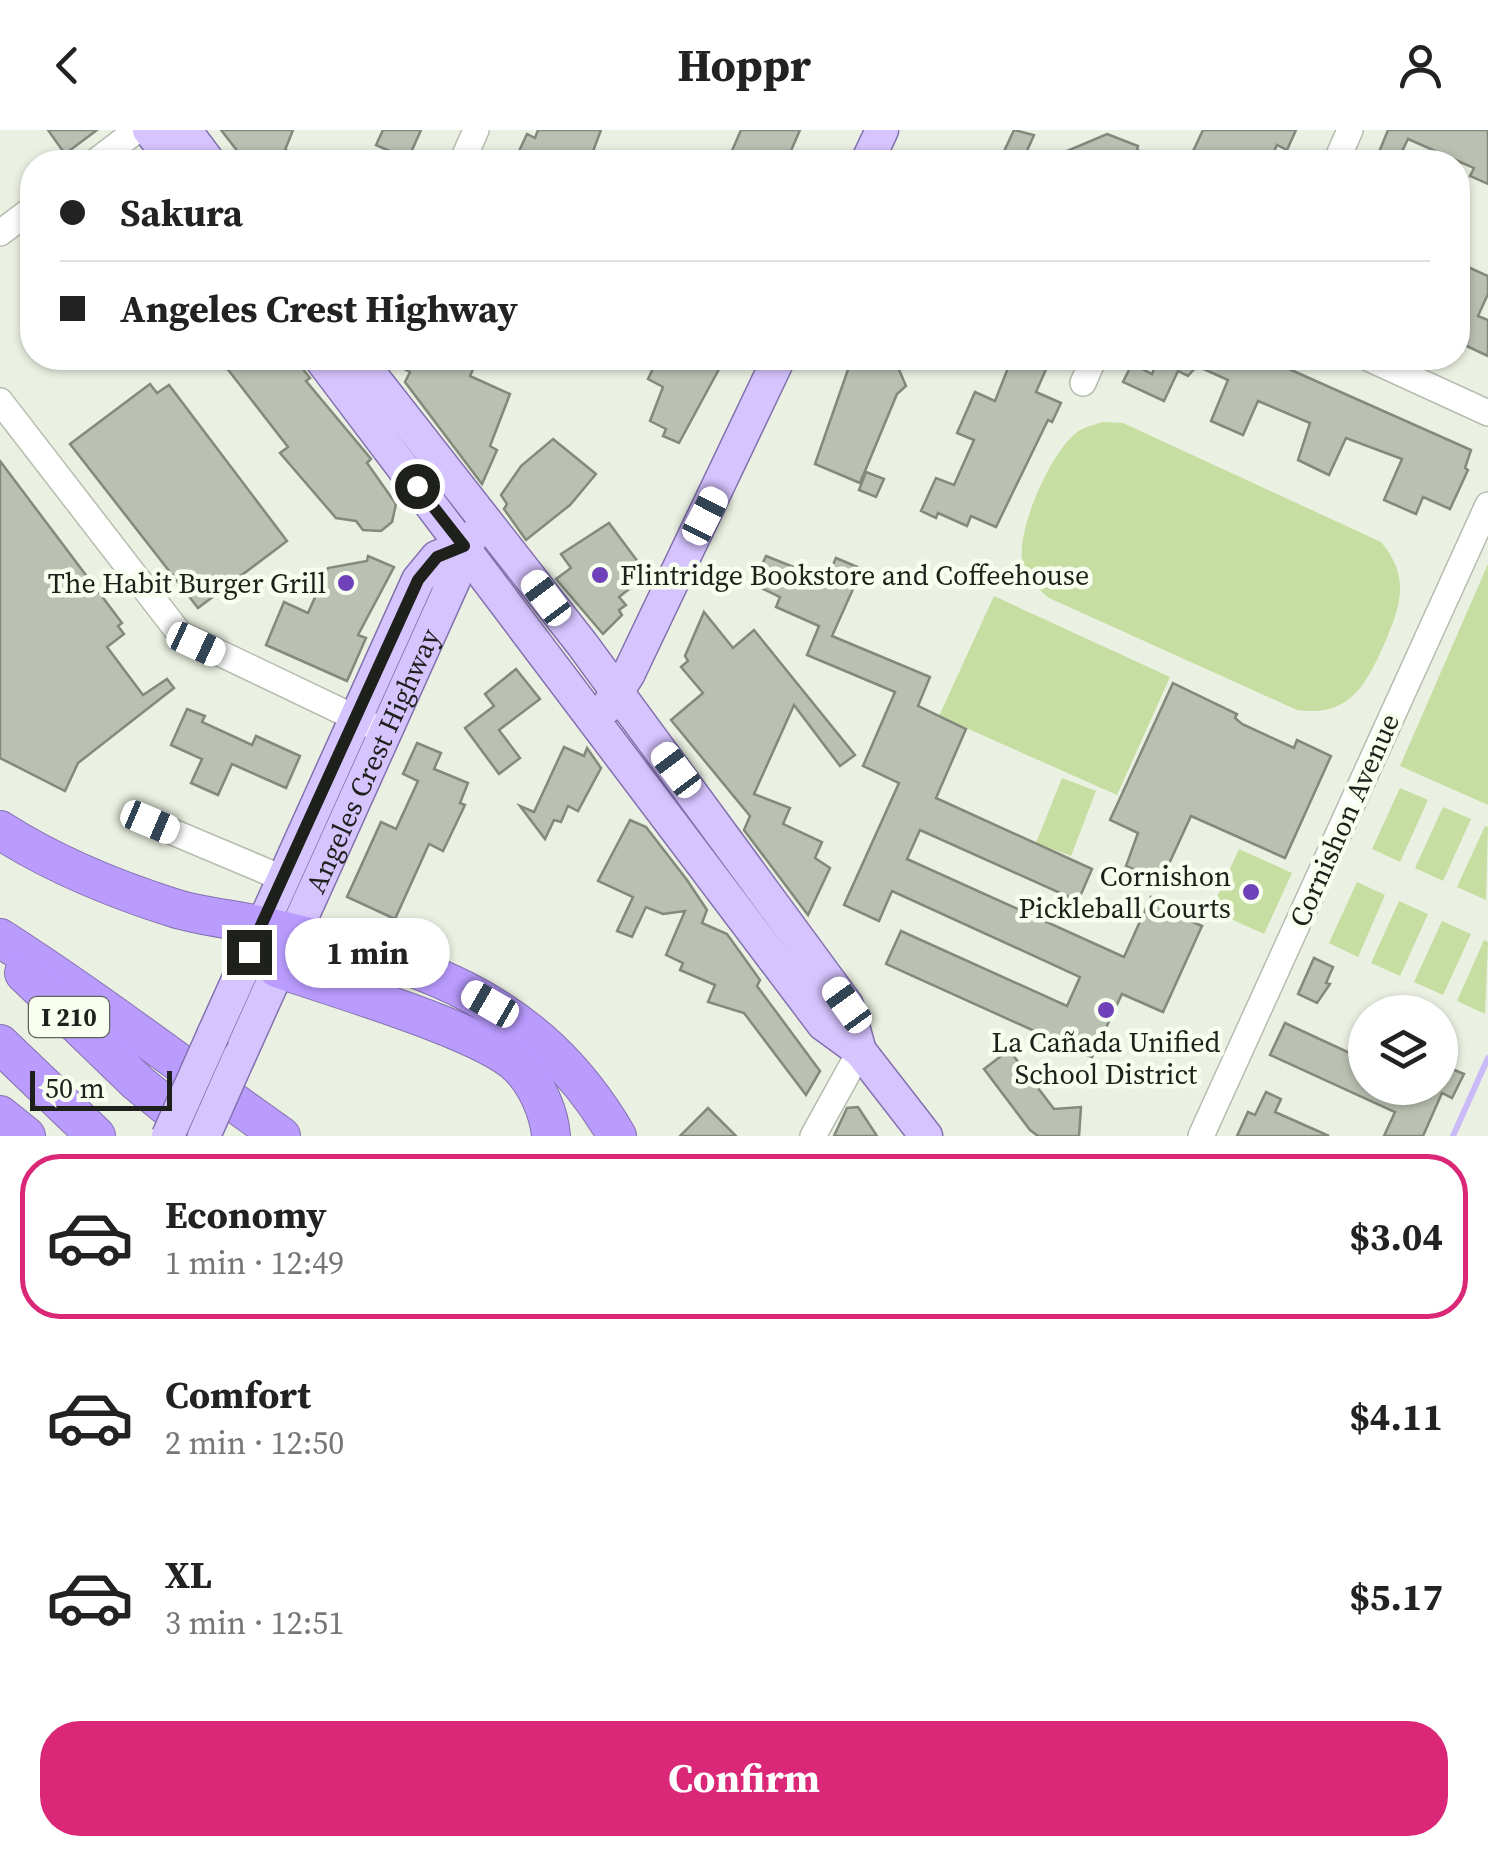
<!DOCTYPE html>
<meta charset="utf-8">
<style>
body{margin:0;font-family:"Source Serif 4",serif;background:#f6f6f6;color:#222;height:100vh;display:flex;flex-direction:column;font-size:38px;white-space:nowrap}
*{box-sizing:border-box;margin:0}
p{font-size:32px;color:#767676}
.icon{flex:none;width:55px;height:55px;fill:none;stroke:currentColor;stroke-width:2;stroke-linecap:round;stroke-linejoin:round}
.map{position:relative;height:1006px;overflow:hidden}
.panel{display:flex;flex-direction:column;background:#fff;flex:1}
.panel>*{flex:none}
.banner{position:absolute;left:20px;top:20px;width:1450px;height:220px;border-radius:40px;box-shadow:0 2px 8px #0004;display:grid;align-content:center;height:220px;padding:0 40px;background:#fff}
.fabs{position:absolute;left:1348px;top:865px;display:grid;gap:20px}
.fabs a{display:grid;place-items:center;width:110px;height:110px;border-radius:50%;background:#fff;box-shadow:0 2px 8px #0004;font-size:50px}
.scale{position:absolute;left:30px;bottom:25px;width:142px;box-sizing:border-box;padding-left:10px;border:5px solid #1e201b;border-top:0;font-size:28px;line-height:35px;white-space:nowrap;color:#1e201b;-webkit-text-stroke:8px #f8ffef;paint-order:stroke}
.end{position:absolute;width:45px;height:45px;margin:-22px;border:12px solid #1e201b;background:#fff;box-shadow:0 0 0 5px #fff}
.from{border-radius:50%}
.bubble{position:absolute;height:70px;border-radius:35px;background:#fff;box-shadow:0 2px 8px #0004;font-size:32px;font-weight:700;line-height:70px;text-align:center}
.car{position:absolute;width:30px;height:60px;margin:-30px -15px;border-radius:12px;box-shadow:0 0 8px 2px #0007;background:linear-gradient(#fff 24%,#345 0 40%,#fff 0 76%,#345 0 86%,#fff 0)}
.banner b{display:flex;align-items:center;gap:35px;height:95px;font-size:38px}
.banner b+b{border-top:2px solid #e0e0e0}
.banner i{width:25px;height:25px;background:#222}
ul{padding:18px 0 0;list-style:none}
li{display:flex;align-items:center;gap:30px;height:165px;margin:0 20px 15px;padding:0 20px;border:5px solid transparent;border-radius:40px}
li div{flex:1}
li b{display:block;font-size:38px}
li em{font-style:normal;font-weight:700}
li.active{border-color:#db2777}
li>.icon{width:90px;height:90px;stroke-width:1.5}
.button{display:flex;gap:20px;margin-top:auto;padding:20px 40px}
.button a{flex:1;height:115px;border-radius:40px;background:#db2777;color:#fff;font-size:40px;font-weight:700;line-height:115px;text-align:center}
header{display:flex;justify-content:space-between;align-items:center;height:130px;padding:0 40px;background:#fff;font-size:45px;font-weight:700}
.map>svg:first-child{display:block}
.green{fill:#c6dea1}
.lines{fill:none;stroke-linecap:round;stroke-linejoin:round}
.stream{stroke:#cabaf7;stroke-width:6}
.building{fill:#bac1b2;stroke:#83897b;stroke-width:2.5}
.minor-casing{stroke:#b6bcae;stroke-width:28}
.major-casing{stroke:#8371af;stroke-width:35}
.highway-casing{stroke:#8371af;stroke-width:40}
.minor{stroke:#fff;stroke-width:25}
.major{stroke:#d6c4ff;stroke-width:32}
.highway{stroke:#ba9cff;stroke-width:38}
.major-bridge-casing{stroke:#8371af;stroke-width:35;stroke-linecap:butt}
.major-bridge{stroke:#d6c4ff;stroke-width:32}
.route{stroke:#1e201b;stroke-width:12}
.poi-dot{fill:#6f42ba;stroke:#f8ffef;stroke-width:4}
.labels{text-anchor:middle;dominant-baseline:central;stroke-width:9;stroke-linejoin:round;paint-order:stroke}
.shield{fill:#f8ffef;stroke:#5f635b;stroke-width:2.5}
.shield-label{font-size:25px;font-weight:bold;fill:#1e201b}
.poi-label{font-size:28px;fill:#1e201b;stroke:#f8ffef;text-anchor:end}
.street-label{font-size:28px;fill:#1e201b;stroke:#f8ffef}
</style>
<header><svg class="icon" aria-label="back" viewBox="0 0 24 24"><path d="M15 5l-7 7 7 7"/></svg>Hoppr<svg class="icon" aria-label="person" viewBox="0 0 24 24"><circle cx="12" cy="8" r="4"/><path d="M4 21q1-7 8-7t8 7"/></svg></header>
<div class="map">
<svg width="1488" height="1006" viewBox="0 0 1488 1006">
<rect width="100%" height="100%" fill="#ebf1e2"/>
<g class="green">
<path d="M 1103,292 L 1123,293 L 1381,412 C 1412,449 1400,478 1382,519 C 1364,559 1346,587 1297,580 L 1049,468 C 1038,459 1029,451 1024,438 C 1012,407 1050,324 1075,304 C 1082,297 1094,295 1103,292 Z"/>
<polygon points="1488,434 1488,675 1400,636"/>
<polygon points="994,466 1170,547 1117,665 939,586"/>
<polygon points="1062,648 1096,661 1071,726 1036,713"/>
<polygon points="1400,658 1428,670 1400,732 1372,719"/>
<polygon points="1443,677 1471,689 1443,751 1415,738"/>
<polygon points="1485,696 1488,697 1486,770 1457,757"/>
<polygon points="1239,719 1292,743 1264,804 1211,780"/>
<polygon points="1357,752 1385,765 1358,827 1329,813"/>
<polygon points="1399,771 1428,784 1400,846 1371,833"/>
<polygon points="1442,791 1471,804 1443,865 1414,852"/>
<polygon points="1484,810 1488,812 1485,884 1457,871"/>
</g>
<g class="lines">
<polyline class="stream" points="1453,1006 1488,928"/>
</g>
<g class="building">
<polygon points="48,0 97,0 65,24"/>
<polygon points="221,0 293,0 285,20 314,32 246,32"/>
<polygon points="383,0 421,0 408,29 376,15"/>
<polygon points="538,0 601,0 589,32 514,32 527,4 535,8"/>
<polygon points="741,0 800,0 786,32 741,32 743,28 731,23"/>
<polygon points="1014,0 1034,5 1022,32 999,32"/>
<polygon points="1203,0 1296,0 1287,20 1277,15 1269,32 1188,32"/>
<polygon points="1388,0 1488,0 1488,54 1470,46 1474,38 1408,9 1397,32 1375,32"/>
<polygon points="1107,4 1138,16 1137,20 1164,32 1041,32"/>
<polygon points="1468,137 1488,146 1488,164 1478,186 1488,190 1488,226 1458,212 1458,158"/>
<polygon points="219,228 294,228 310,248 306,251 371,329 367,333 396,374 392,392 381,401 363,400 356,391 336,388 280,323 288,317"/>
<polygon points="383,228 478,228 470,246 510,264 490,316 497,320 482,354 405,252 410,242"/>
<polygon points="658,228 725,228 679,313 663,306 666,299 650,291 663,257 648,249"/>
<polygon points="852,228 894,228 906,256 897,264 860,353 815,334"/>
<polygon points="984,228 1051,228 1036,262 1061,273 1052,292 1048,290 996,397 971,386 967,396 938,383 936,388 921,381 936,348 954,355 974,310 957,303 975,262 995,271 1008,238"/>
<polygon points="1147,228 1248,228 1280,235 1471,320 1465,338 1468,340 1450,379 1423,367 1416,384 1384,370 1402,329 1346,308 1329,345 1298,330 1310,293 1258,271 1243,305 1211,291 1228,250 1197,236 1188,246 1178,241 1164,271 1123,252 1132,234 1152,244 1157,232"/>
<polygon points="150,254 157,263 169,255 287,411 198,478 70,314"/>
<polygon points="553,309 596,344 570,375 526,410 504,379 507,374 501,365 521,336"/>
<polygon points="0,331 122,493 118,496 124,504 107,517 143,565 167,549 174,558 78,633 65,661 0,628"/>
<polygon points="866,342 884,349 876,367 859,360"/>
<polygon points="609,393 644,440 629,451 633,456 619,467 626,475 619,480 622,485 603,504 556,449 571,438 561,424"/>
<polygon points="368,426 394,437 358,505 366,508 347,551 266,515 284,472 308,483 328,438 367,431"/>
<polygon points="766,426 826,450 836,428 862,439 832,506 930,547 918,576 966,599 936,668 1092,739 1078,771 920,700 907,729 1124,827 1151,767 1179,780 1177,785 1202,796 1163,882 1122,864 1092,927 886,834 901,801 1067,876 1080,847 892,761 879,791 844,775 899,653 863,636 895,562 807,525 819,496 776,477 780,467 753,454"/>
<polygon points="704,482 733,518 754,500 855,625 840,636 794,575 754,664 790,678 783,694 822,712 815,728 830,738 808,785 744,700 750,686 671,590 703,563 681,537 688,531 685,526"/>
<polygon points="516,539 540,569 499,600 520,628 499,644 465,598 494,576 485,564"/>
<polygon points="1173,553 1237,584 1235,588 1242,594 1294,618 1297,610 1331,626 1285,728 1191,686 1161,751 1126,736 1138,703 1110,690"/>
<polygon points="187,579 205,586 202,592 252,615 256,606 300,626 286,658 232,634 218,665 191,653 202,629 171,615"/>
<polygon points="417,613 441,623 434,639 468,653 460,673 465,675 443,721 429,714 395,789 347,767 381,692 396,699 418,651 403,644"/>
<polygon points="564,617 584,626 587,618 601,638 578,681 568,676 561,692 554,690 545,709 520,676 534,682"/>
<polygon points="630,690 646,697 687,750 707,780 702,793 727,804 760,850 757,856 820,941 806,965 744,883 708,872 715,855 680,840 683,833 666,825 685,781 663,784 646,777 632,807 617,801 633,767 598,751"/>
<polygon points="1314,828 1333,837 1326,853 1330,854 1317,873 1298,864"/>
<polygon points="1285,893 1365,930 1365,958 1440,958 1440,934 1464,944 1452,968 1442,963 1423,1006 1384,1006 1395,982 1270,925"/>
<polygon points="1009,920 1054,979 1081,977 1079,1006 1038,1006 1030,1000 984,939"/>
<polygon points="1266,962 1281,969 1275,982 1329,1006 1237,1006 1248,982 1255,985"/>
<polygon points="858,977 877,1006 834,1006 847,978"/>
<polygon points="708,978 736,1006 680,1006"/>
</g>
<g class="lines">
<defs>
<g id="minor">
<polyline points="95,32 137,0"/>
<polyline points="462,32 476,0"/>
<polyline points="1336,32 1350,0"/>
<polyline points="0,103 32,79"/>
<polyline points="1368,228 1488,283"/>
<polyline points="1083,253 1094,228"/>
<polyline points="0,271 180,504 370,595"/>
<polyline points="149,692 282,748"/>
<polyline points="813,1006 860,921"/>
<polyline points="1201,1006 1488,375"/>
</g>
<g id="major">
<polyline points="149,0 174,32"/>
<polyline points="185,0 209,32"/>
<polyline points="867,32 882,0"/>
<polyline points="320,228 823,894 860,921 926,1006"/>
<polyline points="358,228 582,514 847,875 860,921"/>
<polyline points="607,577 628,545 779,228"/>
<polyline points="213,905 418,450 437,427 463,417"/>
<path id="s1" d="M 239,927 L 454,450 L 463,417 L 472,407"/>
</g>
<g id="highway">
<path d="M 0,700 C 53,734 114,759 174,778 C 202,787 234,789 263,796 C 414,831 534,864 617,1006"/>
<path d="M 0,808 C 97,870 187,940 281,1006"/>
<path d="M 277,838 C 331,857 485,901 520,937 C 537,955 549,982 551,1006"/>
<polyline points="24,843 138,953 201,1004"/>
<polyline points="0,914 96,1006"/>
<polyline points="0,985 26,1006"/>
</g>
</defs>
<use href="#minor" class="minor-casing"/>
<use href="#major" class="major-casing"/>
<use href="#highway" class="highway-casing"/>
<use href="#minor" class="minor"/>
<use href="#major" class="major"/>
<use href="#highway" class="highway"/>
<defs>
<g id="major-bridge">
<polyline points="168,1006 213,905"/>
<polyline points="204,1006 239,927"/>
</g>
</defs>
<use href="#major-bridge" class="major-bridge-casing"/>
<use href="#major-bridge" class="major-bridge"/>
</g>
<g class="lines">
<polyline class="route" points="249,822 418,450 437,427 464,416 417,356"/>
</g>
<g class="poi-dot">
<circle cx="600" cy="445" r="10"/>
<circle cx="346" cy="453" r="10"/>
<circle cx="1251" cy="762" r="10"/>
<circle cx="1106" cy="880" r="10"/>
</g>
<g class="labels">
<rect class="shield" x="29" y="867" width="80" height="40" rx="8"/>
<g class="shield-label">
<text x="69" y="887">I 210</text>
</g>
<g class="poi-label">
<text x="620" y="445" text-anchor="start">Flintridge Bookstore and Coffeehouse</text>
<text x="326" y="453">The Habit Burger Grill</text>
<text x="1231" y="746">Cornishon<tspan x="1231" dy="32">Pickleball Courts</tspan></text>
<text x="1106" y="912" text-anchor="middle">La Cañada Unified<tspan x="1106" dy="32">School District</tspan></text>
</g>
<g class="street-label">
<text stroke="none"><textPath href="#s1" startOffset="325">Angeles Crest Highway</textPath></text>
<text transform="translate(1344 690) rotate(-66)">Cornishon Avenue</text>
</g>
</g>
</svg>
<div class="fabs">
<a><svg class="icon" aria-label="layers" viewBox="0 0 24 24"><path d="M12 4l9 5-9 5-9-5zM3 14l9 5 9-5"/></svg></a>
</div>
<div class="scale">50 m</div>
<i class="end from" style="left:417px;top:356px"></i>
<i class="end" style="left:249px;top:822px"></i>
<div class="bubble" style="left:285px;top:788px;width:165px">1 min</div>
<i class="car" style="left:705px;top:386px;rotate:27deg"></i>
<i class="car" style="left:546px;top:468px;rotate:323deg"></i>
<i class="car" style="left:196px;top:514px;rotate:115deg"></i>
<i class="car" style="left:676px;top:640px;rotate:323deg"></i>
<i class="car" style="left:150px;top:692px;rotate:113deg"></i>
<i class="car" style="left:490px;top:874px;rotate:300deg"></i>
<i class="car" style="left:847px;top:875px;rotate:324deg"></i>
<div class="banner">
<b><i class="from"></i>Sakura</b>
<b><i></i>Angeles Crest Highway</b>
</div>
</div>
<section class="panel">
<ul>
<li class="active"><svg class="icon" aria-label="car" viewBox="0 0 24 24"><path d="M5 17H2v-5l4-1 3-4h7l3 4 3 1v5h-3M9 17h6M6 11h13"/><circle cx="7" cy="17" r="2"/><circle cx="17" cy="17" r="2"/></svg><div><b>Economy</b><p>1 min · 12:49</p></div><em>$3.04</em></li>
<li><svg class="icon" aria-label="car" viewBox="0 0 24 24"><path d="M5 17H2v-5l4-1 3-4h7l3 4 3 1v5h-3M9 17h6M6 11h13"/><circle cx="7" cy="17" r="2"/><circle cx="17" cy="17" r="2"/></svg><div><b>Comfort</b><p>2 min · 12:50</p></div><em>$4.11</em></li>
<li><svg class="icon" aria-label="car" viewBox="0 0 24 24"><path d="M5 17H2v-5l4-1 3-4h7l3 4 3 1v5h-3M9 17h6M6 11h13"/><circle cx="7" cy="17" r="2"/><circle cx="17" cy="17" r="2"/></svg><div><b>XL</b><p>3 min · 12:51</p></div><em>$5.17</em></li>
</ul>
<div class="button"><a>Confirm</a></div>
</section>
